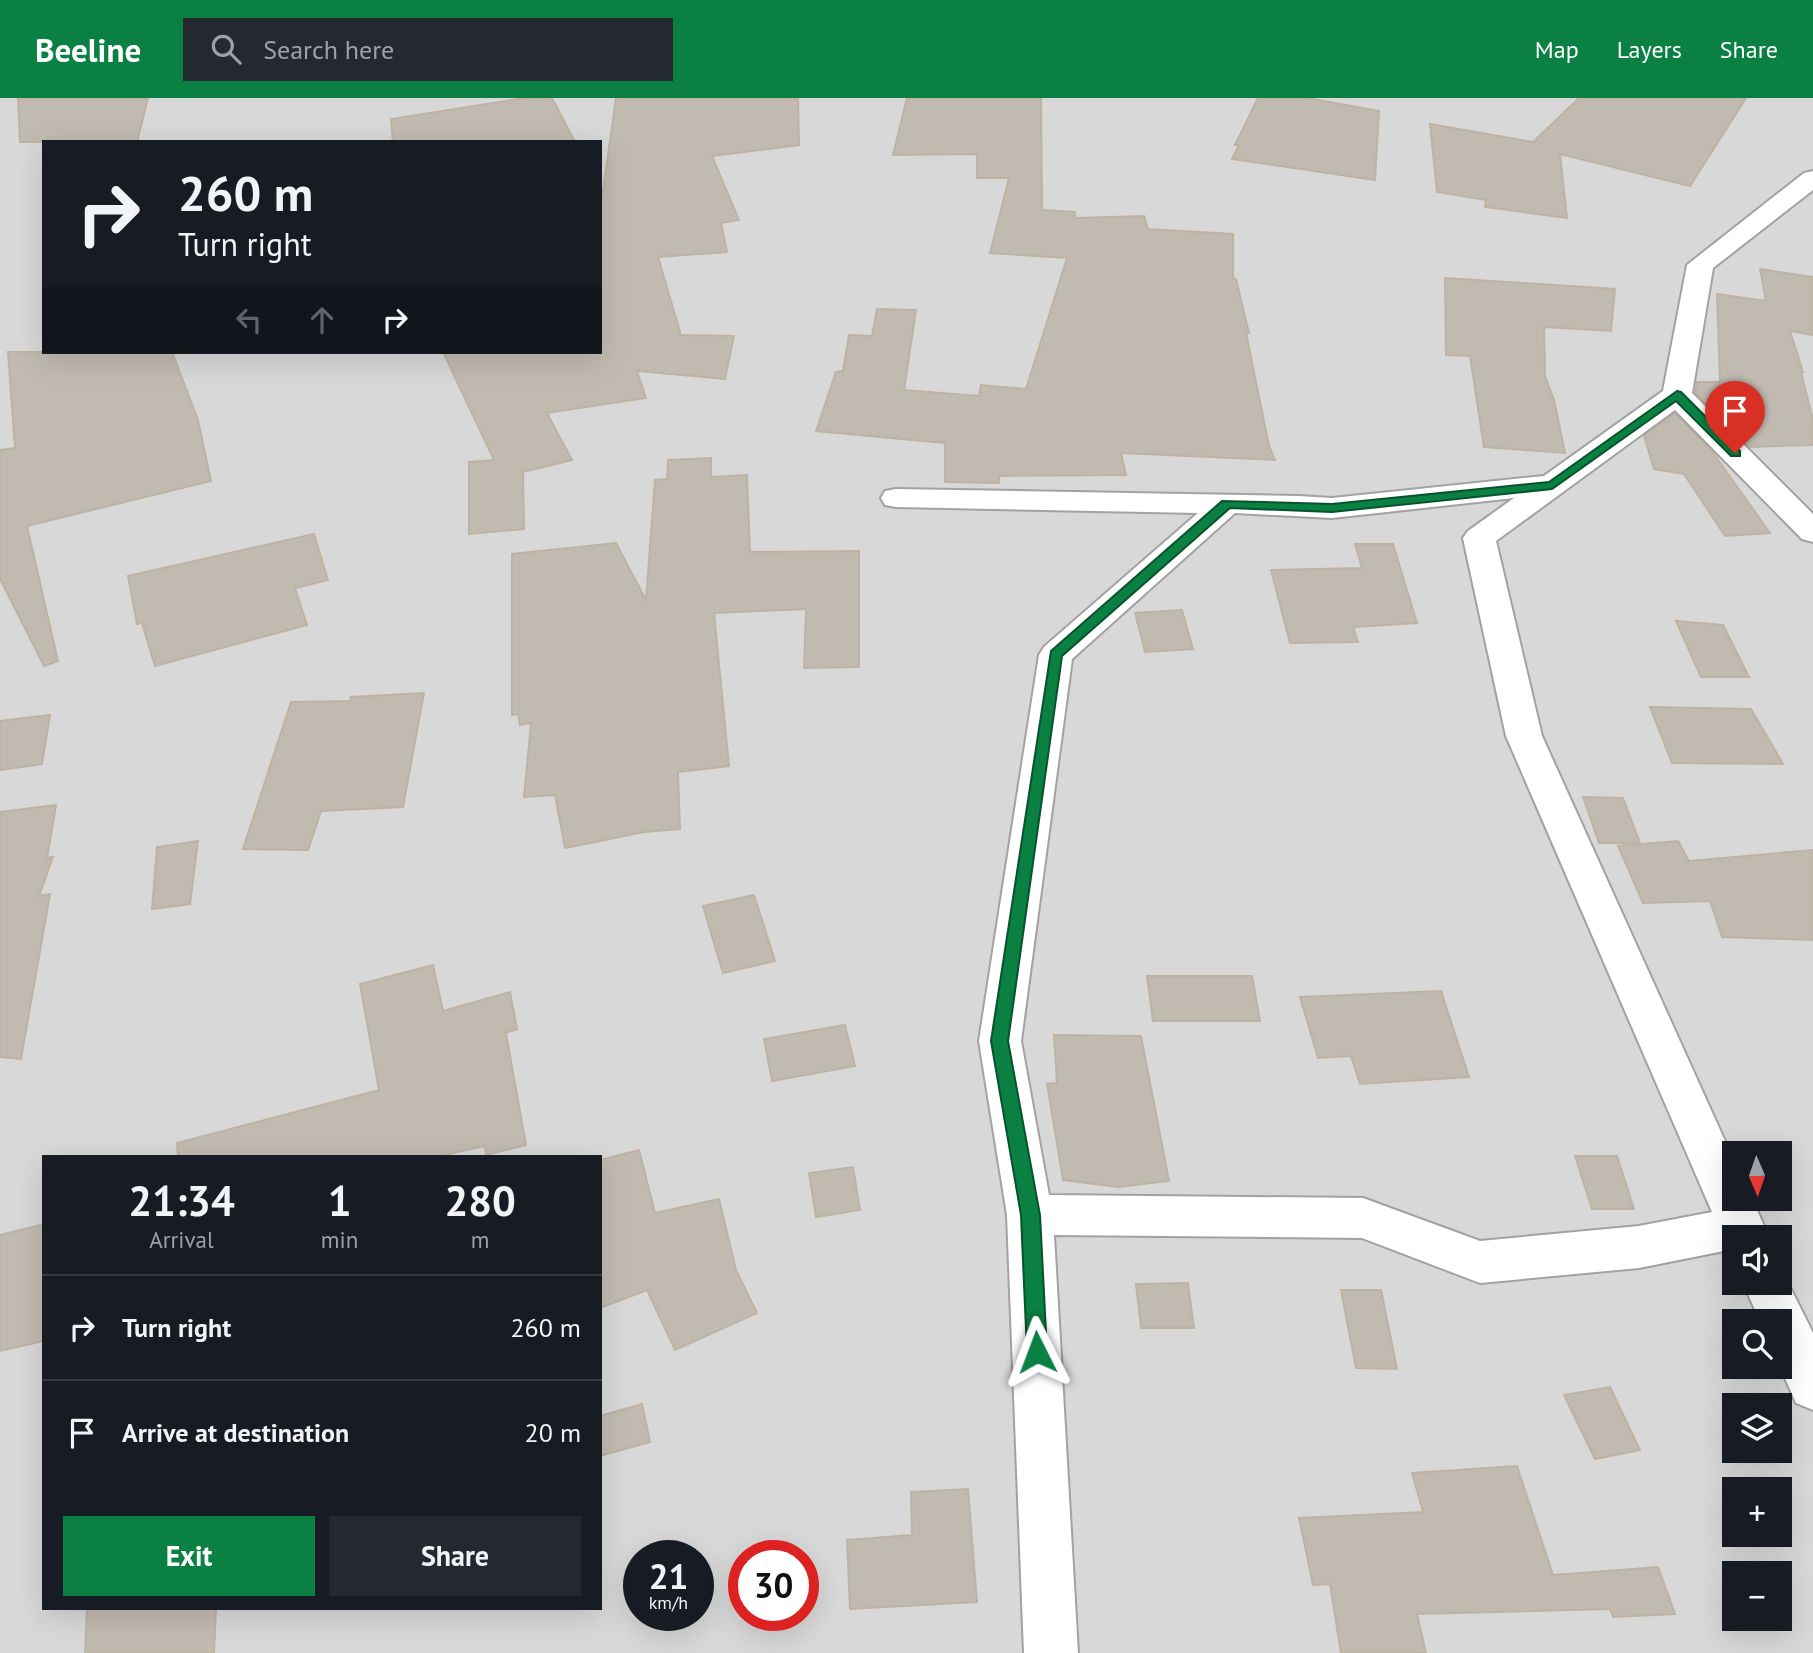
<!DOCTYPE html>
<html lang="en">
<head>
<meta charset="utf-8">
<style>
	:root { --surface:#171b24; --page:#242831; --text:#f1f3f6; --muted:#9ea1a6; --line:#363941; --accent:#0b8043 }
	body { margin:0; font-family:"PT Sans",sans-serif; background:var(--page); color:var(--text); height:100vh; display:flex; flex-direction:column; font-size:26px; white-space:nowrap }
	* { box-sizing:border-box; margin:0 }
	p { font-size:23px; color:var(--muted) }
	.icon { flex:none; width:38px; height:38px; fill:none; stroke:currentColor; stroke-width:2; stroke-linecap:round; stroke-linejoin:round }
	.map { position:relative; flex:1; overflow:hidden }
	.panel { position:absolute; left:42px; top:1057px; width:560px; height:455px; display:flex; flex-direction:column; background:var(--surface); border-radius:0px; box-shadow:0 7px 28px #0002 }
	.panel>* { flex:none }
	.guide { position:absolute; left:42px; top:42px; width:560px; height:214px; border-radius:0px; box-shadow:0 7px 28px #0002; background:#171b24; color:var(--text); overflow:hidden }
	.needle { width:46px; rotate:178deg }
	.controls { position:absolute; left:1722px; top:1043px; display:grid; gap:14px }
	.controls a { display:grid; place-items:center; width:70px; height:70px; border-radius:0px; background:var(--surface); box-shadow:0 7px 28px #0002; font-size:35px }
	.speed { position:absolute; left:623px; top:1442px; display:flex; gap:14px; font-size:35px; font-weight:700; text-align:center }
	.speed>* { display:grid; place-content:center; width:91px; height:91px; border-radius:50%; background:var(--surface); box-shadow:0 7px 28px #0002; line-height:1 }
	.speed small { font-size:18px; font-weight:400 }
	.speed .limit { border:10px solid #d22; background:#fff; color:#111 }
	.pin { position:absolute; display:grid; place-items:center; width:60px; height:60px; color:#fff; margin:-72px -30px; border-radius:50% 50% 50% 0; rotate:-45deg; box-shadow:0 0 7px #0007 }
	.pin .icon { rotate:45deg }
	.me { position:absolute; width:77px; margin:-38px; rotate:357deg; stroke-linejoin:round; filter:drop-shadow(0 0 5px #0008) }
	.turn { display:flex; align-items:center; gap:24px; height:147px; padding:0 21px; font-size:32px }
	.turn .icon { width:91px; height:91px; stroke-width:2.5 }
	.turn b { display:block; font-size:49px; line-height:60px }
	.lanes { display:flex; align-items:center; height:66px; padding:0 21px; background:#0003; justify-content:center; gap:35px; direction:ltr }
	.lanes .off { opacity:.35 }
	.eta { display:flex; justify-content:space-evenly; align-items:center; height:119px; text-align:center }
	.eta b { font-size:42px; font-weight:700; line-height:49px }
	.primary-button { display:flex; gap:14px; margin-top:auto; padding:14px 21px }
	.primary-button a { flex:1; height:80px; border-radius:0px; background:var(--accent); color:#fff; font-size:28px; font-weight:700; line-height:80px; text-align:center }
	.primary-button a+a { background:var(--page); color:var(--text) }
	ul { padding:0; list-style:none }
	li { display:flex; align-items:center; gap:21px; height:105px; padding:0 21px; border-top:2px solid var(--line) }
	li div { flex:1 }
	li b { display:block; font-size:26px }
	li em { font-style:normal }
	header { display:flex; align-items:center; gap:42px; box-sizing:border-box; height:98px; padding:0 35px; background:var(--accent); color:#fff }
	header strong { font-size:33px }
	nav { display:flex; gap:38px; margin-inline-start:auto; font-size:24px }
	.search { width:490px; height:63px; background:var(--page); display:flex; align-items:center; gap:18px; box-sizing:border-box; padding:0 24px; border-radius:0px; color:var(--muted); font-size:26px }
	.map>svg:first-child { display:block }
	.residential { fill:#d9d8d8; fill-rule:evenodd }
	.building { fill:#c1bab0; stroke:#beb3a3; stroke-width:2 }
	.lines { fill:none; stroke-linecap:round; stroke-linejoin:round }
	.minor-casing { stroke:#a2a2a2; stroke-width:4 }
	.minor { fill:#fff; fill-rule:evenodd }
	.route { fill:#0b8043; stroke:#07532c; stroke-width:2 }
</style>
</head>
<body>
<header>
<strong>Beeline</strong>
<div class="search"><svg class="icon" aria-label="search" viewBox="0 0 24 24"><circle cx="10" cy="10" r="6"/><path d="M15 15l6 6"/></svg>Search here</div>
<nav><a>Map</a><a>Layers</a><a>Share</a></nav>
</header>
<div class="map">
<svg width="1813" height="1555" viewBox="0 0 1813 1555">
	<rect width="100%" height="100%" fill="#edeae1"/>
	<!-- residential -->
	<path class="residential" d="M0,0h1813v1555h-1813zM44,44h556v210h-556zM1734,1055h46v46h-46zM44,1059h556v451h-556zM1734,1139h46v46h-46zM1734,1223h46v46h-46zM1734,1307h46v46h-46zM1734,1391h46v46h-46zM639,1458h59v59h-59zM744,1458h59v59h-59zM1734,1475h46v46h-46z"/>
	<!-- building -->
	<path class="building" d="M18,0h130l-11,44h-117z
		M524,0h28l23,44h-182l-2,-23z
		M616,0h182l1,47 -87,11 27,64 -18,3 6,29 -69,5 23,78 53,1 -9,43 -88,-8 9,27 -99,15 25,47 -49,12 1,57 -55,5v-72l25,-2 -51,-108h157v-140z
		M907,0h134l1,112 33,2v6l69,-2 4,13 85,5v45h3l13,54h-3l23,113 6,14 -154,-7 5,22 -127,1v7l-54,-1v-39l-129,-12 20,-59 7,-1 6,-36 23,1 5,-27 39,1 -12,80 75,6 2,-11 45,4 41,-131 -77,-5 19,-75h-32v-24l-84,1z
		M1258,0h50l71,13 -4,69 -143,-21 7,-14h-4z
		M1579,0h167l-56,88 -130,-32 7,64 -82,-11 1,-7 -49,-8 -7,-68 103,18z
		M1760,171l53,8v58l-23,-4 13,41h-2l12,48v25l-63,2 -55,-55 2,-10h23l-3,-88 49,7z
		M1445,180l170,11 -4,42 -67,-4 1,49 9,24 11,53 -81,-6 -14,-91 -24,-1z
		M8,254h164l26,68 13,61 -184,45 31,135 -14,5 -44,-87v-129l15,-2z
		M1675,315l38,40 57,80 -45,3 -41,-62 -30,-5 -10,-33z
		M711,360v19l36,-2 3,77 109,-1v116l-55,1 2,-59 -92,4 15,153 -51,6 2,57 -36,3 -79,16 -10,-53 -31,2 7,-74 -11,2 -2,-11 -6,1v-161l104,-11 30,57 9,-120 12,-1 1,-19z
		M314,436l14,46 -33,8 12,37 -152,41 -13,-43 -5,1 -9,-48z
		M1355,446h38l24,79 -64,4 5,15 -68,1 -19,-73 91,-2z
		M1182,512l11,39 -48,3 -10,-39z
		M1676,523l47,4 26,52h-48z
		M424,595l-21,114 -82,4 -13,39 -65,-1 48,-147 59,-1 1,-4z
		M1650,609l101,2 32,55 -111,-1z
		M50,617l-8,49 -42,6v-49z
		M1583,699l40,1 17,45h-41z
		M56,707l-9,53 6,-1 -14,39 11,-2 -29,165 -21,-2v-245z
		M198,743l-8,63 -38,5 5,-62z
		M1678,743l11,20 124,-11v90l-91,-3 -12,-36 -67,2 -25,-57z
		M754,797l21,66 -52,12 -20,-67z
		M433,867l10,46 67,-19 7,37 -11,4 20,112 -40,10 -1,-9 -50,11h-257l-1,-14 202,-53 -19,-106z
		M1147,878h105l8,45h-107z
		M1441,893l28,86 -109,7 -9,-28 -33,2 -18,-61z
		M845,927l10,41 -83,15 -8,-42z
		M1054,937l87,1 28,145 -51,6 -55,-7 -16,-96 10,-1z
		M639,1052l16,63 64,-14 17,71 21,43 -82,37 -28,-60 -47,18v-148z
		M1575,1058h42l17,53h-42z
		M853,1069l7,43 -44,7 -7,-44z
		M44,1126v117l-44,10v-116z
		M1188,1185l6,45h-53l-5,-44z
		M1341,1192h40l16,79 -41,-1z
		M1610,1289l30,63 -45,9 -31,-64z
		M642,1306l8,38 -50,14v-40z
		M1517,1368l36,109 105,-8 17,47 -62,3 -3,-8 -193,5 9,39h-85l-11,-69 -17,1 -14,-67 124,-6 -11,-39z
		M968,1391l9,113 -127,7 -3,-69 65,-5 -1,-43z
		M87,1510h129l-2,45h-129z"/>
	<g class="lines">
		<defs>
			<path id="minor" d="M1813,73v19l-100,78 -21,125 121,121v28l-11,-3 -127,-129 -179,131 46,195 192,425v38h18l17,38h-35v16l-5,-3 -90,18 -159,15 -118,-45 -308,-3 24,418h-54l-17,-438 -28,-174 60,-386 5,-8 154,-134 -302,-6 -11,-2 -4,-7 4,-7 11,-2 402,7 34,2 212,-22 119,-85 24,-126 117,-92zM1514,400l-46,33 -5,7 43,198 206,476 -73,14 -159,15 -117,-43 -314,-3 -28,-154 51,-382 163,-146 97,5z
				M1780,1169l33,66v77l-17,-7 -16,-36v-46h-20l-17,-38h37z"/>
		</defs>
		<!-- minor casing -->
		<use href="#minor" class="minor-casing"/>
		<!-- minor -->
		<use href="#minor" class="minor"/>
	</g>
	<!-- route -->
	<path class="route" d="M1677,293l4,1 59,59v5h-9l-55,-55 -124,88 -220,23 -102,-4 -168,148 -54,385 32,174 7,137 -3,6 -7,3 -7,-3 -3,-6 -6,-137 -30,-174 60,-390 171,-150 110,3 217,-22z"/>
</svg>
<div class="controls">
<a><svg class="needle" viewBox="-14 -14 28 28"><path d="M0-13l5 13h-10z" fill="#e53935"/><path d="M0 13l5-13h-10z" fill="#9ea1a6"/></svg></a>
<a><svg class="icon" aria-label="sound" viewBox="0 0 24 24"><path d="M4 9h4l5-4v14l-5-4H4zM17 9q2 3 0 6"/></svg></a>
<a><svg class="icon" aria-label="search" viewBox="0 0 24 24"><circle cx="10" cy="10" r="6"/><path d="M15 15l6 6"/></svg></a>
<a><svg class="icon" aria-label="layers" viewBox="0 0 24 24"><path d="M12 4l9 5-9 5-9-5zM3 14l9 5 9-5"/></svg></a>
<a>+</a>
<a>−</a>
</div>
<div class="speed"><div>21<small>km/h</small></div><div class="limit">30</div></div>
<div class="pin" style="left:1735px;top:355px;background:#d93025"><svg class="icon" aria-label="arrive" viewBox="0 0 24 24"><path d="M6 21V4h12l-3 4 3 4H6"/></svg></div>
<svg class="me" style="left:1037px;top:1254px" viewBox="-20 -20 40 40"><path d="M0-17L14 15 0 8-14 15z" fill="#0b8043" stroke="#fff" stroke-width="4"/></svg>
<div class="guide">
<div class="turn"><svg class="icon" aria-label="right" viewBox="0 0 24 24"><path d="M7 20v-9h11M14 6l5 5-5 5"/></svg><div><b>260 m</b>Turn right</div></div>
<div class="lanes"><svg class="icon off" aria-label="left" viewBox="0 0 24 24"><path d="M17 20v-9H6M10 6l-5 5 5 5"/></svg><svg class="icon off" aria-label="ahead" viewBox="0 0 24 24"><path d="M12 20V5M6 11l6-6 6 6"/></svg><svg class="icon" aria-label="right" viewBox="0 0 24 24"><path d="M7 20v-9h11M14 6l5 5-5 5"/></svg></div>
</div>
<section class="panel">
<div class="eta">
<div><b>21:34</b><p>Arrival</p></div>
<div><b>1</b><p>min</p></div>
<div><b>280</b><p>m</p></div>
</div>
<ul>
<li><svg class="icon" aria-label="right" viewBox="0 0 24 24"><path d="M7 20v-9h11M14 6l5 5-5 5"/></svg><div><b>Turn right</b></div><em>260 m</em></li>
<li><svg class="icon" aria-label="arrive" viewBox="0 0 24 24"><path d="M6 21V4h12l-3 4 3 4H6"/></svg><div><b>Arrive at destination</b></div><em>20 m</em></li>
</ul>
<div class="primary-button"><a>Exit</a><a>Share</a></div>
</section>
</div>
</body>
</html>
